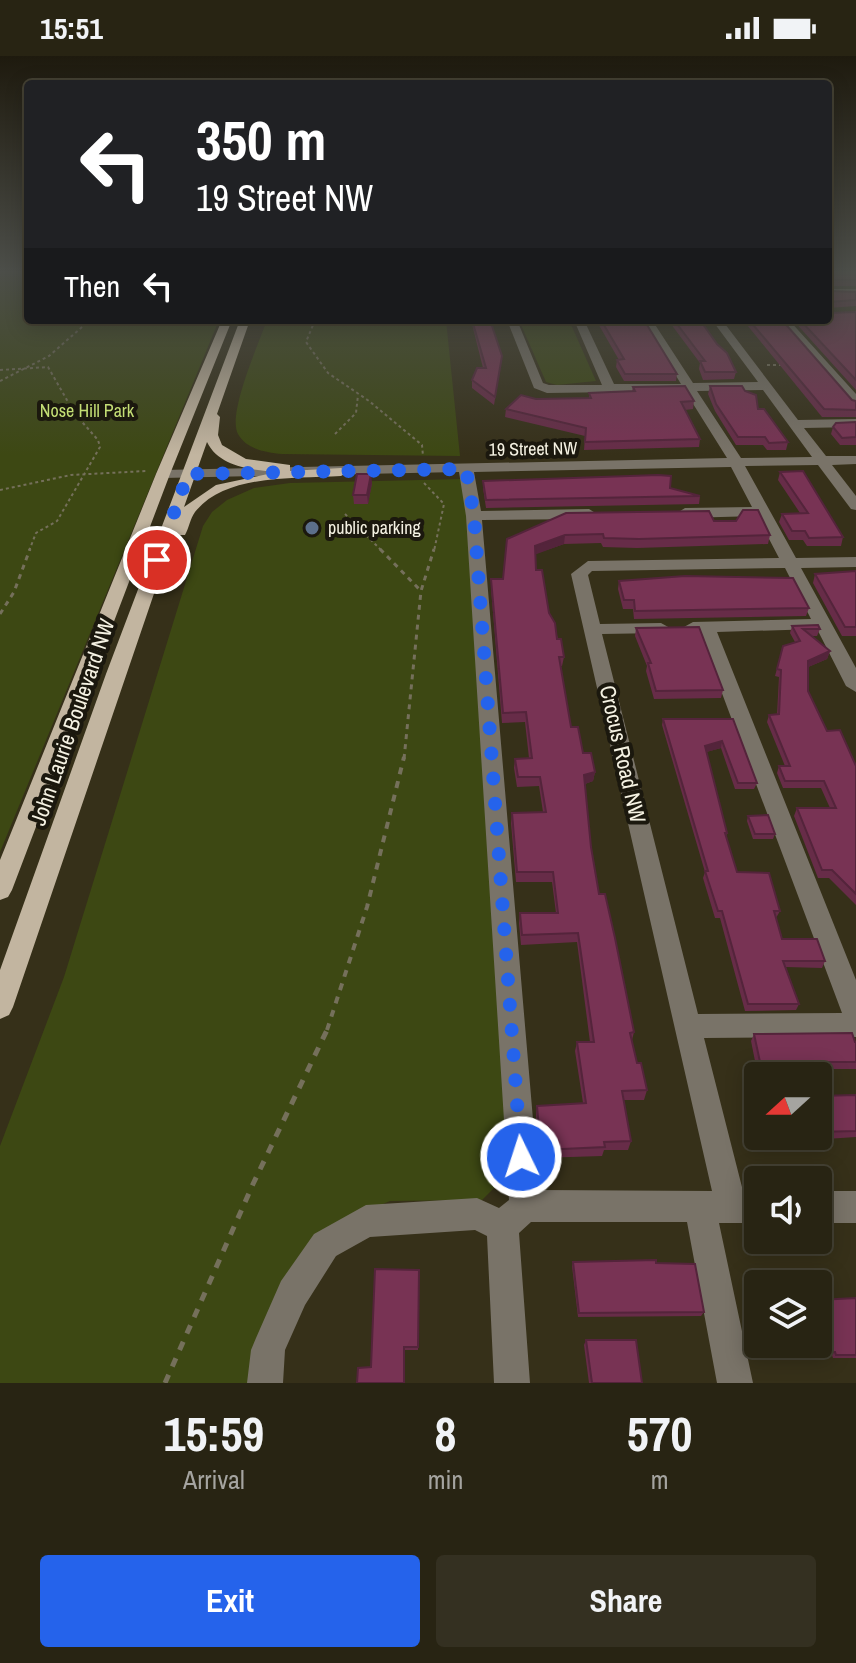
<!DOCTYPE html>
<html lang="en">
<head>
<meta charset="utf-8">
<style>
	:root { --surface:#282413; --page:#343021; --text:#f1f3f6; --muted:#a5a4a0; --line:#444133; --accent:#2563eb }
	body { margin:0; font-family:"Archivo Narrow",sans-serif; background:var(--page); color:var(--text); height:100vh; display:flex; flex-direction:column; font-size:30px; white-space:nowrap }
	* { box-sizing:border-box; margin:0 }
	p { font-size:26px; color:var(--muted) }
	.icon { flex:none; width:44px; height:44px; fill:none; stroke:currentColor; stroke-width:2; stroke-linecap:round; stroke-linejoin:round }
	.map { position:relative; height:1327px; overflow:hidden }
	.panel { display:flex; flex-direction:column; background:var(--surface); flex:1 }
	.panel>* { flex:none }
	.top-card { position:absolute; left:24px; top:24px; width:808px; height:244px; border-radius:8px; box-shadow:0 4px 20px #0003,0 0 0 2px var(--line); background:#202124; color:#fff; overflow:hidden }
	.needle { width:52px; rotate:249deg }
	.buttons { position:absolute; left:744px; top:1006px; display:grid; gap:16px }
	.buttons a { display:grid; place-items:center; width:88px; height:88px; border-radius:8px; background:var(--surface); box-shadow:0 4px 20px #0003,0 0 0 2px var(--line); font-size:40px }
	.pin { position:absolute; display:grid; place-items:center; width:68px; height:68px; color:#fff; margin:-34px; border:4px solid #fff; border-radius:50%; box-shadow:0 2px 8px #0007 }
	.me { position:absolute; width:88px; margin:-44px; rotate:356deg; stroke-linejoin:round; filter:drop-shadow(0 0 6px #0008) }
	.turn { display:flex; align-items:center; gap:28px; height:168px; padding:0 40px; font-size:36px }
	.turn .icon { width:104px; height:104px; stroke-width:2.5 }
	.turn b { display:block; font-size:56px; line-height:68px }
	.then { display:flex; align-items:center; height:76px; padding:0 40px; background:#0003; gap:16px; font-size:30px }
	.eta { display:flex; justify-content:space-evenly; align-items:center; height:136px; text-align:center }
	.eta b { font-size:48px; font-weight:800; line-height:56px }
	.action { display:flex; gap:16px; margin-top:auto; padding:16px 40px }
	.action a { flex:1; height:92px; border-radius:8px; background:var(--accent); color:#fff; font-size:32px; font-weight:800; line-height:92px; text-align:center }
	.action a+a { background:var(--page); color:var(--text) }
	.status { display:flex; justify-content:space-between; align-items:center; height:56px; padding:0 40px; background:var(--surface); direction:ltr }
	.status svg { height:22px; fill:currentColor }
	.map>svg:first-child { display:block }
	.green { fill:#3d4813 }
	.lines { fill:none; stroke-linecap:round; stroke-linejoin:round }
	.path-far3 { stroke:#75705b; stroke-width:2; stroke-dasharray:3 3; stroke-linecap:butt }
	.path-far2 { stroke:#75705b; stroke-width:3; stroke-dasharray:5 5; stroke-linecap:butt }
	.path-far1 { stroke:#75705b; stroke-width:4; stroke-dasharray:7 7; stroke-linecap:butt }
	.path { stroke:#75705b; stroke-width:5; stroke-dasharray:9 9; stroke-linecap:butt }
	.minor { fill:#797368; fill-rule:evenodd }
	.major { fill:#c2b5a0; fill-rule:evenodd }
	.wall { fill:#672c48 }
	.shaded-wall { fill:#54243b }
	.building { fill:#783354; stroke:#54243b; stroke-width:2 }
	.route { stroke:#2563eb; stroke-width:14; stroke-dasharray:0 25.2 }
	.service-dot { fill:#5c6f8a; stroke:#1b180e; stroke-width:3 }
	.labels { text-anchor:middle; stroke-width:8; stroke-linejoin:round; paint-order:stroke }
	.far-park-label { font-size:18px; fill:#c4de75; stroke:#1b180e }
	.far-street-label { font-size:18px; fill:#f5f2e3; stroke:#1b180e }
	.far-poi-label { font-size:18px; fill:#f5f2e3; stroke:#1b180e; text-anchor:start }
	.street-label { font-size:22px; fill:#f5f2e3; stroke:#1b180e }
</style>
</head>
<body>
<div class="status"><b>15:51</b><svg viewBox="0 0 49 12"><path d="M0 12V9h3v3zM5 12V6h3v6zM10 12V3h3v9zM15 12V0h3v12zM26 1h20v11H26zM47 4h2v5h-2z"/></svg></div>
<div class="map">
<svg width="856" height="1327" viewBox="0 0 856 1327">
	<rect width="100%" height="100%" fill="#363019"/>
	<!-- green -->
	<path class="green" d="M0,214h28v50h191l-219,532z
		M267,264h179l14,136 -178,-2c-16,-2 -35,-4 -44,-20 -11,-20 21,-91 29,-114z
		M519,264h50l27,61 -39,4 -11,-3z
		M465,423l56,694 -22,10 -17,17 -92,1 -60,25 -66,157h-264v-237l64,-169 139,-451 9,-14 15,-12 27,-12 36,-5z"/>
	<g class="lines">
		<!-- path-far3 -->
		<path class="path-far3" d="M315,264l-9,22 22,31 41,28 53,44 1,11
			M767,309h16
			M0,314l48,-3 27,47 23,26 2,7 -43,74 -21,12 -7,18
			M0,325l49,-25 41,-36
			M335,378l21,-21 2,-18
			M424,427l20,21 -10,47
			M0,434l71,-15 75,-4
			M345,458l37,37"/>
		<!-- path-far2 -->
		<path class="path-far2" d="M380,493l41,42
			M0,558l14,-22 16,-43
			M404,703l17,-168 13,-42"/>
		<!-- path-far1 -->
		<path class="path-far1" d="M327,974l40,-123 37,-150"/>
		<!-- path -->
		<path class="path" d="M165,1327l88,-199 75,-156"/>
		<!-- minor -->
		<path class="minor" d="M828,233h28v6h-28z
			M507,264h10l26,63 6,2h53l-28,-65h10l30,64h67l-39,-64h10l41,63 65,-1 -46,-62h10l76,100 58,-1v8l-52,1 22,28h30v8l-24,1 24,31v14l-5,-1 -33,-44 -73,1 51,92 60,-1v10l-55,1 55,100v24l-10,-6 -29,-57 -100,3 139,348v57l-152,1 39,153h15v32h-39l34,160h-36l-30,-161h-156l-12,11 11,150h-36l-7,-147 -12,-6 -105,7 -34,19 -31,49 -20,45 -2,33h-36l4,-33 5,-12 25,-57 33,-47 52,-29 111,-7 22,10 10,-8 -43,-684 -7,-44 -296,6 -7,-4 7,-4 564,-12 -42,-67 -138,2 -13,-5zM763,334l49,67 -71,1 -44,-67zM731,411l21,40 -67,1 -8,5 8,5 72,-2 22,42 -191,3 -17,13 141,617 -173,-1 -57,-670 107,-1 8,-5 -8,-5 -108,2 -7,-39zM785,512l26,51 -118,3 -9,5 3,4 12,1 143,381 -144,1 -96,-380 59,-1 9,-5 -9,-5 -61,1 -12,-49 4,-4z
			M778,264h11l67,74v12l-4,-1z
			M818,1135h38v32h-38z"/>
		<!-- major -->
		<path class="major" d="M222,264h10l-62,154 -158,416 -4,7 -8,3v-40l156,-386z
			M240,264h10l-33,94 3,3 -2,18 4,10 24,14 44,6v6l51,-3 7,4 -7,4c-44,3 -115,-3 -146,36 -5,7 -6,16 -10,23h-11l-161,472 -4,8 -9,4v-49l106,-296zM207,386c12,25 45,28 70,30l-61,13 -32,22z"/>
	</g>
	<!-- wall -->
	<path class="wall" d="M828,214l28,1v15h-28z
		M828,235l28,1v14l-28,2z
		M856,256v78l-63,-70h35l2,-7z
		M471,264h19l11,44 -7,41 -22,-17v-8l11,-12z
		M596,264h48l33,54 -1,7h-52l-8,-14 1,-7h2z
		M668,264h32l36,52 -2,7 -31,1 -4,-11 1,-6z
		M743,264h39l70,80 4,1v16h-34z
		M710,330l35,5 13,18 30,33 -2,8h-19l-4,-5h-27l-21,-34 -7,-17z
		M633,331l61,14 -1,8 -8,1 15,29 -1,8 -115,3 1,-14 -80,-19 1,-8 30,-10 53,-1v-5l43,-2z
		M856,366v23h-16l-9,-11 2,-7z
		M780,416l63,65 -2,9h-34l-4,-6h-14l-10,-18 3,-8 18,-1 -22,-33z
		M483,425l187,7 30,8 -1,8 -213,4 -3,-20z
		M372,427l-4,21h-14l-1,-9z
		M714,465l56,14 -2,9 -131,4 -34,-1 -2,-4 -37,1 -29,10 1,16 28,87 -2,9h-1l10,61 12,26 12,19 -2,9 -8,3 6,63 8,47 35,138 -2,8 5,23 10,27 -3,10h-21l8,41 -3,9h-24l-2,6 -63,2 -3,-43 1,-9 46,-3 -8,-52 2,-9h13l-13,-100 -56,3 -2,-22 1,-10h36l-4,-31h-36l-5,-59 1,-10 31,-1 -4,-26 -22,1 -3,-19 1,-9 14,-1 -4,-36 -23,1 -11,-135v-9h12l4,-40z
		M856,515v65h-14l-29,-53 2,-9z
		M619,525l190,27 -3,8 -172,3 -1,-10h-10l-5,-20z
		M792,570l28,3 -3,7h-5l18,15 -3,8 -19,8v24l19,40 29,35v139l-27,-27h-11l-24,-62 3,-8h33l-9,-20h-38l-6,-15 2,-7h6l-18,-44 2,-7h8l2,-38 -4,-1 8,-30 12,-4 -5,-9z
		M636,572l87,62 -2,8 -67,1 -8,-28 1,-5 -12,-30z
		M663,663h70l24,64 -3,6h-19l-14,-41 -15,4 21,81 -1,4 11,35 43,39 -4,7 6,21 43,22 -3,7 -36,-1 13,37 -3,6 -51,1 -25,-93h-5l-12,-40 2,-6 -43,-147z
		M748,760l27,18 -2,5h-20l-6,-18z
		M754,978l102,8v27h-57l2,7h-43l-7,-35z
		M856,1039v42l-30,2 -51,-2 43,-1v-40z
		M573,1206l131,50 -3,4 -123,1 -6,-51z
		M419,1214l-1,80h-14l-33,17z
		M856,1242v60h-23l-1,-3 -74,3 -16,-55 3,-4 13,45z
		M586,1284l56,43h-53l-5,-38z"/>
	<!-- shaded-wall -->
	<path class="shaded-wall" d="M371,418l1,9 -4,21 -1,-9z
		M565,479l-1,9 -30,11 1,-9z
		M830,595l-3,8 -21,9 2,-7z
		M722,685l-1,7 -18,5 2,-7z
		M595,716l-2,9 -11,4 2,-10z"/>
	<!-- building -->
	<path class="building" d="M828,214l28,1v9h-26l-2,9z
		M828,235l28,1v8l-28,2z
		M828,255l2,2 26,-1v68l-56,-60h28z
		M472,264h18l12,36 -7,41 -23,-17 5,-12h9z
		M601,264h43l33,54h-52l-8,-14 7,-1z
		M674,264h26l17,24 10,9 9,19h-31l-5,-11h5z
		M749,264h33l70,80 4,1v9l-32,-1z
		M685,330l9,15 -13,1 19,37 -115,3 1,-14 -80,-19 15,-14 15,4 55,-1 -2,-5 46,-2 -2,-4z
		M710,330h32l3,5 11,4 2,14h6l24,33 -19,1 -4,-6h-27l-22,-33z
		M856,366v15l-14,1 -9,-11 3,-4z
		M803,415l40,66 -34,1 -4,-7h-13l-10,-17 26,-1 -28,-41z
		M357,418h14l-4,21h-14z
		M658,419l13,1 -1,12 30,8 -214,4 -3,-19z
		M743,454h15l12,25 -131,4 -35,-1 -1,-4 -38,1 -30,11 1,24h6l7,43 6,10 2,16h4l3,18h-5l12,70h7l5,26h8l4,19 -11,3 7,72 8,47h6l10,44 19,94 -4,1 7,30h4l6,27 -25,1 9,50 -27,1 1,5 -64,3 -4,-44 49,-3 -9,-61h17l-16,-109 -56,2 -2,-22h38l-5,-41h-36l-5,-59 34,-1 -6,-35h-22l-3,-18 17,-1 -6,-46 -23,1 -12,-134h12l4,-40 59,-26 143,-2 5,10h22z
		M856,515v56h-11l-30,-53z
		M685,520l108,2 16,30 -174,3 -1,-11h-10l-5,-19z
		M818,569l2,4h-17l27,22 -22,10v30l19,40 13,-1 16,36v128l-24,-24h-10l-25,-62h39l-12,-27h-39l-6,-15h11l-21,-51 10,-1 2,-44 -4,-1 6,-23 17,-5 -8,-15z
		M699,571l24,63 -67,1 -8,-28h3l-15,-35z
		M663,663h70l24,64h-19l-16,-42 -17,5 22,87h-2l12,39 32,1 11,38h-6l8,28h35l8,22h-42l16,43h-51l-26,-93h-4l-13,-40h3z
		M768,759l7,19h-20l-7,-18z
		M852,977l3,9h1v20h-59l4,14h-38l-9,-42z
		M856,1039v36l-38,1v-36z
		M656,1204v3l39,1 9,48 -125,1 -6,-51z
		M375,1213l44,1 -1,77h-14v36h-47l1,-15 13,-1z
		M758,1242v46l-13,-45z
		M856,1242v57h-20l-1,-3 -74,3 -3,-11h60v-44z
		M586,1284h50l6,43h-50z"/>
	<!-- sky -->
	<linearGradient id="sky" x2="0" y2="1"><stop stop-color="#1e1a0e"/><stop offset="0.54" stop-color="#4c4e49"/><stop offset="1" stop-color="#4c4e49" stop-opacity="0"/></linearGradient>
	<rect width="856" height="399" fill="url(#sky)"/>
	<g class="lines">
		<!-- route -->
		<path class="route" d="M157,504l31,-86 278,-5 8,47 47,641"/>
	</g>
	<!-- markers -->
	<circle class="service-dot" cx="312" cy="472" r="8"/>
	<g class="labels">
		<!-- far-park labels -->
		<g class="far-park-label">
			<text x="87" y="361">Nose Hill Park</text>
		</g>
		<!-- far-street labels -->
		<g class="far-street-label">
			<text transform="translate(533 393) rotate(-1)" y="6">19 Street NW</text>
		</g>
		<!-- far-poi labels -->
		<g class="far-poi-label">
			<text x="328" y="478">public parking</text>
		</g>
		<!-- street labels -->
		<g class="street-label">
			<text transform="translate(72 666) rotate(-71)" y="8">John Laurie Boulevard NW</text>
			<text transform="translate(623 698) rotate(77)" y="8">Crocus Road NW</text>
		</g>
	</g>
</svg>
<div class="buttons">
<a><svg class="needle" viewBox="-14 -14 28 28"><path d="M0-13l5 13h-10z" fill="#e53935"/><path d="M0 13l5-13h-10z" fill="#a5a4a0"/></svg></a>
<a><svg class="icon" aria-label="sound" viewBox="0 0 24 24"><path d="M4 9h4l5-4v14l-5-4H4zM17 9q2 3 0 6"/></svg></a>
<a><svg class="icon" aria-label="layers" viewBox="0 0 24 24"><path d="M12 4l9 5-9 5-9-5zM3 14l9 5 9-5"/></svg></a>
</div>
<div class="pin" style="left:157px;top:504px;background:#d93025"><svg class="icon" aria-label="arrive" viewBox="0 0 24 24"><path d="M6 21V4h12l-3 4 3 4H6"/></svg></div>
<svg class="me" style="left:521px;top:1101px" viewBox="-20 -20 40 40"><circle r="17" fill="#2563eb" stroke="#fff" stroke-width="3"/><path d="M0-11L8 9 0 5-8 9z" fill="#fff"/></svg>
<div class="top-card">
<div class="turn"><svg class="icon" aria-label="left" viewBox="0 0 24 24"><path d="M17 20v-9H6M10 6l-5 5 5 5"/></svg><div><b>350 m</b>19 Street NW</div></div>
<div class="then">Then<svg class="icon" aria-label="left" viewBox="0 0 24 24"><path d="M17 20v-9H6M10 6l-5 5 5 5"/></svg></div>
</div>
</div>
<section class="panel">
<div class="eta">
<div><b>15:59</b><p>Arrival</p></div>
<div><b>8</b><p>min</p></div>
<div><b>570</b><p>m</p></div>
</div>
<div class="action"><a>Exit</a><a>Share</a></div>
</section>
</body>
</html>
